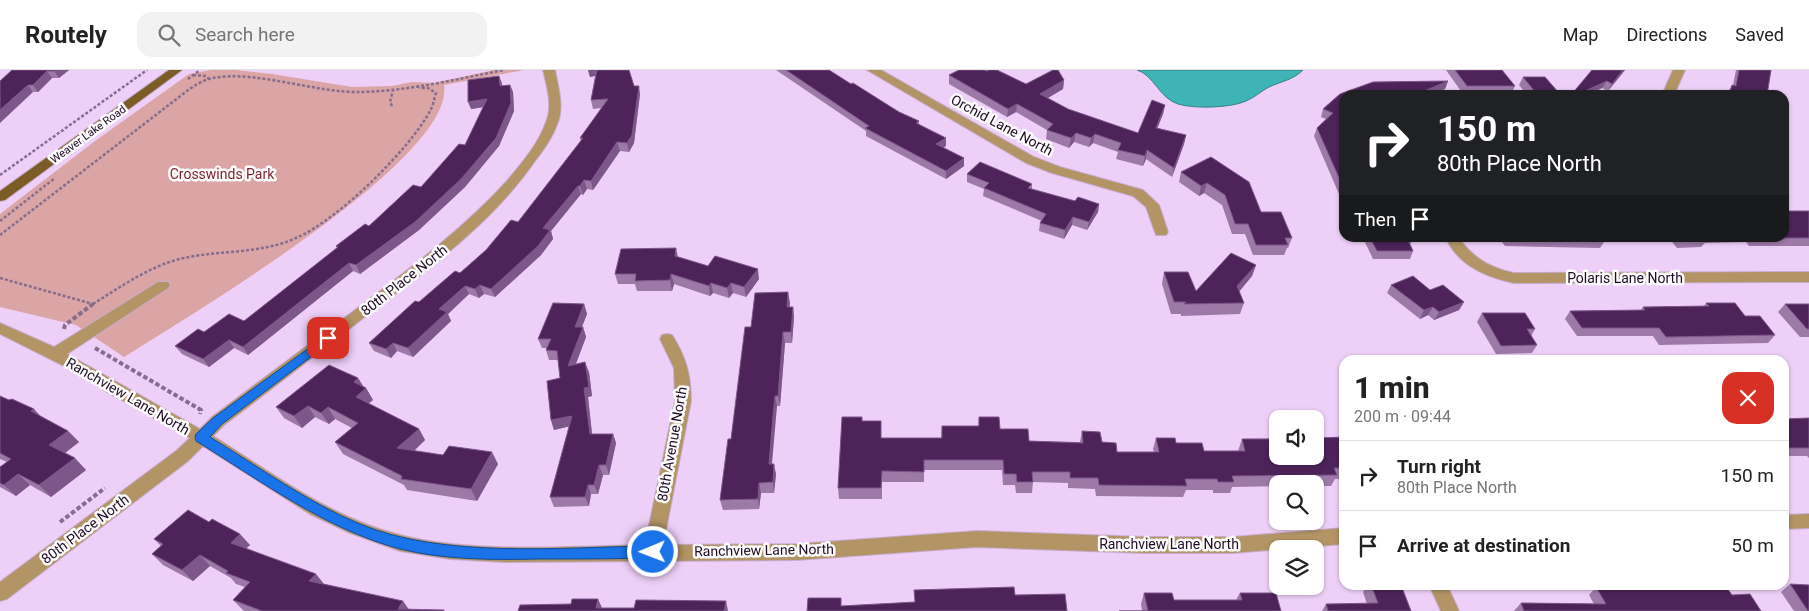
<!DOCTYPE html>
<html lang="en">
<head>
<meta charset="utf-8">
<style>
	:root { --surface:#fff; --page:#f2f2f2; --text:#222; --muted:#767676; --line:#e0e0e0 }
	body { margin:0; font-family:Roboto,sans-serif; background:var(--page); color:var(--text); height:100vh; display:flex; flex-direction:column; font-size:19px; white-space:nowrap }
	* { box-sizing:border-box; margin:0 }
	p { font-size:16px; color:var(--muted) }
	.icon { flex:none; width:28px; height:28px; fill:none; stroke:currentColor; stroke-width:2; stroke-linecap:round; stroke-linejoin:round }
	.map { position:relative; flex:1; overflow:hidden }
	.sheet { position:absolute; left:1339px; top:285px; width:450px; height:235px; display:flex; flex-direction:column; background:var(--surface); border-radius:15px; box-shadow:0 1px 4px #0004 }
	.sheet>* { flex:none }
	.guide { position:absolute; left:1339px; top:20px; width:450px; height:152px; border-radius:15px; box-shadow:0 1px 4px #0004; background:#202124; color:#fff; overflow:hidden }
	.fabs { position:absolute; left:1269px; top:340px; display:grid; gap:10px }
	.fabs a { display:grid; place-items:center; width:55px; height:55px; border-radius:10px; background:var(--surface); box-shadow:0 1px 4px #0004; font-size:25px }
	.pin { position:absolute; display:grid; place-items:center; width:42px; height:42px; color:#fff; margin:-21px; border-radius:10px; box-shadow:0 2px 8px #0006 }
	.me { position:absolute; width:55px; margin:-28px; rotate:269deg; stroke-linejoin:round; filter:drop-shadow(0 0 4px #0008) }
	.turn { display:flex; align-items:center; gap:18px; height:105px; padding:0 15px; font-size:22px }
	.turn .icon { width:65px; height:65px; stroke-width:2.5 }
	.turn b { display:block; font-size:35px; line-height:42px }
	.then { display:flex; align-items:center; height:48px; padding:0 15px; background:#0003; gap:10px; font-size:19px }
	.round { display:grid; place-items:center; flex:none; width:52px; height:52px; border-radius:15px; background:var(--page) }
	.overview { display:flex; align-items:center; justify-content:space-between; height:85px; padding:0 15px }
	h1 { font-size:30px; font-weight:800; line-height:38px }
	ul { padding:0; list-style:none }
	li { display:flex; align-items:center; gap:15px; height:70px; padding:0 15px; border-top:1px solid var(--line) }
	li div { flex:1 }
	li b { display:block; font-size:19px }
	li em { font-style:normal }
	header { display:flex; align-items:center; gap:30px; box-sizing:border-box; height:70px; padding:0 25px; background:var(--surface); border-bottom:1px solid var(--line) }
	header strong { font-size:24px }
	nav { display:flex; gap:28px; margin-inline-start:auto; font-size:18px }
	.search { width:350px; height:45px; background:var(--page); display:flex; align-items:center; gap:12px; box-sizing:border-box; padding:0 18px; border-radius:15px; color:var(--muted); font-size:19px }
	.map>svg:first-child { display:block }
	.green { fill:#dba4a5 }
	.water { fill:#3fb4b7; stroke:#35828b }
	.lines { fill:none; stroke-linecap:round; stroke-linejoin:round }
	.minor-casing { stroke:#c8acd1; stroke-width:2 }
	.major-casing { stroke:#c8acd1; stroke-width:2 }
	.path-far1 { stroke:#856d8d; stroke-width:2.5; stroke-dasharray:3 2; stroke-linecap:butt }
	.path { stroke:#856d8d; stroke-width:4; stroke-dasharray:4.5 2.5; stroke-linecap:butt }
	.minor { fill:#b29465; fill-rule:evenodd }
	.major { fill:#7c5c25; fill-rule:evenodd }
	.wall { fill:#9d79a8 }
	.shaded-wall { fill:#7d5789 }
	.building { fill:#4d235a; stroke:#7d5789 }
	.route { fill:#1a73e8; stroke:#114b97 }
	.labels { text-anchor:middle; stroke-width:5; stroke-linejoin:round; paint-order:stroke }
	.far-street-label { font-size:11px; fill:#1e0c24; stroke:#fcfcfc }
	.street-label { font-size:14px; fill:#1e0c24; stroke:#fcfcfc }
	.park-label { font-size:14px; fill:#7f1d2c; stroke:#fcfcfc }
</style>
</head>
<body>
<header>
<strong>Routely</strong>
<div class="search"><svg class="icon" aria-label="search" viewBox="0 0 24 24"><circle cx="10" cy="10" r="6"/><path d="M15 15l6 6"/></svg>Search here</div>
<nav><a>Map</a><a>Directions</a><a>Saved</a></nav>
</header>
<div class="map">
<svg width="1809" height="541" viewBox="0 0 1809 541">
	<rect width="100%" height="100%" fill="#edcff7"/>
	<!-- green -->
	<path class="green" d="M211,0h24l37,4 80,13 40,-1 20,-4 22,1 60,-13h30l-80,15c12,74 -261,234 -320,272l-48,-32 -76,-18v-93l95,-73 94,-67z"/>
	<!-- water -->
	<path class="water" d="M1137,0h166c-10,10 -21,11 -34,17 -8,4 -15,11 -23,14 -15,7 -52,8 -68,3 -19,-6 -24,-29 -41,-34z"/>
	<g class="lines">
		<defs>
			<path id="minor" d="M543,0h12c3,16 9,36 3,52 -5,15 -14,27 -23,39 -45,65 -111,111 -173,158 -46,36 -92,71 -138,106l-11,11c59,37 118,82 187,99 73,19 169,11 245,10l30,-144 -1,-33 -14,-29 2,-4 5,-1 5,1c14,22 19,40 19,66l-28,144 134,-1 180,-13 169,6h87l111,-9v16l-111,9h-87l-169,-6 -180,13 -292,2 -55,-3 -50,-8 -50,-18 -40,-19 -107,-68 -15,15 -181,138 -7,2v-19l176,-131 14,-13 -83,-46 -25,-17 -82,-41v-11l54,24 104,-65h10l2,3 -2,3 -101,66 133,75 12,-12c48,-36 96,-72 143,-107 53,-40 106,-79 151,-128 15,-18 32,-37 40,-60 7,-16 1,-35 -3,-52z
				M867,0h14l153,87 26,10 83,23 16,15 9,27 -2,3h-10l-10,-28 -13,-11 -81,-23 -26,-10z
				M1673,0h12l-11,25h-12z
				M1446,168h13c14,20 31,30 55,35l295,-1v10l-295,1c-29,-6 -56,-18 -68,-45z
				M1809,444v14l-25,1v-14z
				M1429,515h18l12,26h-18z"/>
			<path id="major" d="M169,0h13l-177,130 -5,1v-10z"/>
		</defs>
		<!-- minor casing -->
		<use href="#minor" class="minor-casing"/>
		<!-- major casing -->
		<use href="#major" class="major-casing"/>
		<!-- path-far1 -->
		<path class="path-far1" d="M193,5l13,1 3,3
			M188,9l12,-9
			M392,36l-2,-4 3,-12
			M0,105l147,-105
			M0,151l55,-43
			M0,165l183,-141c9,-7 19,-14 30,-16 44,-8 101,15 148,14 48,-1 96,-13 143,-22
			M0,208l93,26 -1,1
			M93,234c29,-18 58,-39 91,-46 37,-8 77,-4 112,-20 42,-18 113,-88 134,-127 3,-5 4,-12 6,-18l-8,-5h-9"/>
		<!-- path -->
		<path class="path" d="M64,259l1,-4 28,-21
			M95,278l106,62 -1,4
			M60,452l45,-34"/>
		<!-- minor -->
		<use href="#minor" class="minor"/>
		<!-- major -->
		<use href="#major" class="major"/>
	</g>
	<!-- wall -->
	<path class="wall" d="M12,0h57l-10,8h-7l-14,14h-5z
		M588,0h41l5,16 6,8 -6,49 -5,9 -9,-1 -27,39 -6,-1 -4,6 -2,-1 -30,37 2,8 -12,16 -46,42 -11,-3 -5,4 -10,-4 -21,20 3,7 -38,36 -16,-6 -6,7 -17,-7 -5,-8 50,-41 41,-29 58,-51 63,-81 -1,-3 22,-30 -9,1 -2,-9 4,-24 -5,1z
		M776,0h53l22,14 48,28 20,9v3l27,22 -3,1 21,11v8l-18,13 -80,-43v-5z
		M1446,0h50l19,16 -4,8h-48z
		M1592,0h33l-17,21 -6,-3 -14,7h-17z
		M1736,0h35l-4,25h-41l1,-3 6,-7z
		M987,1l39,13 38,-4 -1,9 -15,9 20,11 70,24 27,-28 -2,9 -6,14 29,7 -2,9 -12,33 -26,-18 -3,7 -27,-7 2,-7 -25,-9 -4,4 -15,-5 -5,6 -23,-9 1,-9 -31,-18 -9,5 -58,-33v-9z
		M1523,7l36,16 -1,2h-31l-8,-10z
		M1448,11l-3,8 -15,6h-86v108l-5,-9 -25,-58 3,-8 9,-9 -5,-2 2,-8 17,-15 33,-12z
		M502,13v3l8,-1 3,7 1,19 -15,35 -34,41 -46,43 -59,44 -7,-3 -105,84 -14,-7 -25,19 -27,-13 -7,-8 29,-14 40,-11 93,-73 -1,-2 33,-20 52,-39 44,-42 18,-38 -12,2z
		M1211,87l50,55 31,26 -4,10h-1l-3,7h-31l-8,-21h-13l-10,-29 -18,-12 -5,3 -20,-14 2,-10z
		M967,104l65,10v5l43,12 24,3 -1,8 -11,18 -15,-5 -8,14 -25,-8 1,-8 2,-2 -59,-25 1,-7 -17,-7z
		M1809,141v35h-60l-3,-4 -41,1 -4,4 -24,1 -8,-10h115z
		M1363,168h50l-3,7 3,6 -3,8h-37z
		M1499,168h116l-3,4h-8l-4,6 -95,-2z
		M678,187l30,9 51,13 -13,18 -13,-4 -4,5 -16,-5 -3,3 -36,-12 -2,7h-35l-2,-7h-17l-3,-10z
		M1256,195l-4,11 -13,15 5,12 -4,11 -59,2v-2h-10l-9,-30 2,-12 32,19z
		M1391,215l39,5 34,12 -5,8 -25,10 -6,-5 -8,4 -33,-26z
		M788,222l1,15h4l1,10 -2,26h-7l-5,63h-3l-3,21 -3,37 5,10 -2,19h-13l-2,16 -36,1 -3,-10 31,-173z
		M1706,233l39,13 30,19 -7,8 -109,2 -6,-9h-76l-12,-17 5,-8 71,-1 2,-3 61,-1z
		M584,234l3,10 -5,13h1l3,10 -10,27 13,8 3,24 -4,1 4,37h21l3,9 -7,32h-6l-5,19h-7l-2,12 -35,1 -4,-10 19,-71 -15,4 -3,-10 9,-42 -2,-18h-9l-3,-10v-2h-4l-4,-9z
		M1785,234h24v33h-9l-22,-25z
		M1482,243l53,16 -4,7 6,9 -5,8 -36,1 -19,-32z
		M358,308l5,9 3,1 7,12 -5,3 51,26 6,11 -11,11 84,13 -21,37 -70,-11 -3,-5 -61,-31 -8,-12 17,-14 -17,-9 -6,5 -14,-7 -13,11 -18,-10 -8,-11z
		M0,326l68,35 11,11 -14,11 21,17 -35,27 -21,-12 -14,11 -16,-9v-20l7,-5 -7,-3z
		M979,347l21,12 29,12 51,1 2,-11 35,21h37l-1,-3 3,-11 48,13h34l4,-12 102,-2v42h-9l-4,7h-16v-2h-37v2l-46,1 -2,6h-17v-3h-27l-3,7 -87,-1 -1,-7 -27,-1v-5l-35,-1 -1,11h-16l-1,-8h-12l-1,-15h-78v12h-42v17h-43l-1,-11 25,-67 18,17h60l1,-12h36z
		M1809,348v40l-2,-2h-23v-37z
		M209,452l41,23 -4,3 78,36 85,25 36,2h-201l-11,-11 12,-13 -9,-3 -5,-6 -21,-12 -17,15 -30,-16 -11,-11 9,-8 -7,-7z
		M1790,514l19,27h-15l-13,-19z
		M1367,515h34l10,26h-89l4,-7h41l-4,-12z
		M1596,517l136,8 29,16h-247l7,-8 73,1 -5,-9z
		M1144,523l30,7h62l4,-7 41,18h-139l-1,-7z"/>
	<!-- shaded-wall -->
	<path class="shaded-wall" d="M55,0h14l-10,8 -5,-7z
		M588,0h10l1,5 -9,2z
		M1623,0h2l-17,21 4,-7z
		M47,1l5,7 -14,14 -5,-7z
		M499,6l3,7v11l-2,-8z
		M1064,10l-1,9 -24,14 1,-9z
		M1448,11l-3,8 -15,6h-15z
		M1607,11l-5,7 -14,7h-12z
		M28,15l5,7 -33,31v-13z
		M510,15l3,7 1,19 -15,35 -34,41 -46,43 -59,44 -4,-9 59,-43z
		M639,16l1,8 -6,49 -5,9 -2,-9z
		M487,29l3,7 -19,3 -3,-7z
		M1017,34l-1,8 -9,5 1,-8z
		M1165,35l-2,9 -9,23 2,-9z
		M1076,63l-2,9 -5,6 2,-10z
		M1095,64l-2,9 -4,4 2,-9z
		M1186,65l-2,9 -12,33 2,-9z
		M946,68v8l-10,6v-8z
		M617,72l3,9 -27,39 -2,-9z
		M1147,80l-1,9 -3,7 2,-10z
		M964,88v8l-18,13v-8z
		M584,110l3,9 -4,6 -3,-9z
		M1207,113l-3,10 -5,3 2,-10z
		M578,116l3,8 -30,37 2,8 -12,16 -46,42 -4,-8z
		M1099,134l-1,8 -11,18 2,-8z
		M1073,147l-1,8 -8,14 1,-9z
		M676,178l2,10 -3,-2z
		M349,193l4,8 -105,84 -5,-8z
		M1256,195l-4,11 -18,22 3,-12z
		M758,199l1,10 -13,18 -2,-10z
		M671,204l3,10 -2,7 -2,-11z
		M711,213l2,10 -3,3 -1,-10z
		M731,213l2,10 -4,5 -2,-10z
		M480,215l4,9 -5,4 -4,-9z
		M465,216l4,8 -21,20 3,7 -38,36 -5,-9 31,-39z
		M788,222l2,11 -1,15 -2,-11z
		M1464,232l-5,8 -25,10 5,-8z
		M584,234l3,10 -9,22 -3,-9z
		M793,237l1,10 -2,26 -1,-11z
		M1433,237l-5,8 -8,4 4,-9z
		M583,257l3,10 -15,39 -3,-10z
		M783,262l2,11 -5,63 -2,-10z
		M229,270l5,8 -25,19 -6,-8z
		M393,273l4,8 -6,7 -5,-9z
		M585,292l4,10 3,24 -4,1 5,46 -3,-9 -6,-46z
		M358,308l7,11 1,-1 7,12 -10,8 -7,-11 -2,-15z
		M775,326l2,10 -6,69 -2,-11 4,-48z
		M308,336l7,11 -13,11 -8,-12z
		M328,337l7,12 -6,5 -8,-11z
		M34,339l11,12 -14,-10z
		M572,346l3,9 -21,5 -3,-10z
		M419,359l6,11 -21,20 -7,-12z
		M68,361l11,11 -18,14 -12,-11z
		M613,364l3,9 -7,32 -3,-10z
		M492,382l6,12 -21,37 -6,-12z
		M75,388l11,12 -35,27 -12,-12z
		M774,394l2,10 -2,19 -1,-11z
		M599,395l4,10 -5,19 -4,-9z
		M18,404l12,11 -14,11 -12,-11z
		M759,413l2,10 -2,16 -1,-10z
		M588,415l3,9 -2,12 -4,-9z
		M240,464l10,11 -9,8 -10,-10z
		M200,485l10,11 -17,15 -11,-11z
		M316,504l8,10 -15,-3z
		M598,529l5,11 -7,-2z
		M403,531l7,10 -12,-2z
		M726,531l2,10h-4z"/>
	<!-- building -->
	<path class="building" d="M12,0h43l-1,1h-7l-14,14h-5l-28,25v-29z
		M597,0h32l5,16h5l-7,49 -5,8 -10,-1 -26,39 -7,-1 -4,6h-2l-35,42 7,2 -12,16 -47,43 -11,-4 -5,4 -10,-3 -26,23 8,3 -39,36 -15,-5 -7,6 -17,-6 46,-42 4,1 36,-31 5,2 26,-23 25,-30 7,2 65,-84h-3l28,-39 -17,1z
		M786,0h43l22,14 2,-1 46,29 20,9 -3,2 30,15 -10,6 28,14 -18,13 -81,-43 4,-2z
		M959,0h25l3,1 2,-1h8l29,14 27,-14h5l6,10 -24,14 28,15 70,24 14,-33 13,5 -9,23 30,7 -12,33 -27,-18 -2,6 -27,-6 3,-7 -26,-9 -4,4 -15,-5 -5,5 -24,-8 6,-6 -36,-20 -9,5 -59,-34z
		M1455,0h47l13,16h-48z
		M1592,0h31l-11,14 -5,-3 -31,14h-5z
		M1739,0h32l-4,25h-38l3,-10 4,1z
		M499,6l1,10 10,-1 1,18 -15,35 -35,41 -46,43 -59,43 -7,-2 -106,84 -14,-7 -26,19 -28,-13 23,-17 6,3 25,-18 15,7 94,-74 -2,-1 29,-22 4,2 44,-41 8,2 38,-43 6,1 22,-46 -19,3v-22z
		M1523,7h22l14,16h-23z
		M1448,11l-33,14h-71v94l-27,-61 16,-15 -10,-4 17,-15 33,-12z
		M1211,87l38,25 12,30h20l11,26h-7l3,7h-32l-8,-21h-13l-10,-29 -18,-12 -6,3 -20,-14z
		M980,92l52,22 -4,4 47,13 3,-4 21,7 -10,18 -16,-5 -8,13 -25,-7 6,-9 -62,-26 5,-5 -22,-9z
		M1784,141h25v27h-54h29z
		M1370,168h44h-7l6,13h-36z
		M1509,168h94l2,2z
		M1681,168h25l1,1 -24,1z
		M676,178l-1,8 33,10 7,-10 43,13 -14,18 -13,-4 -4,5 -16,-5 -2,3 -38,-12 -1,6 -35,1 1,-7h-21l6,-25z
		M1231,183l25,12 -19,21 7,17 -60,1 2,-2h-12l-10,-30h24l8,19z
		M1413,206l17,14 13,-5 21,17 -25,10 -6,-5 -9,3 -33,-25z
		M788,222l-1,15h6l-2,25h-8l-5,64h-3l-2,20 -4,48h5l-1,18 -14,1 -1,16 -38,1 8,-61h3l14,-112h6l4,-34z
		M553,233l31,1 -9,23h8l-15,39 17,-4 4,25 -5,1 6,46h23l-7,31h-7l-5,20h-6l-3,12h-35l22,-81 -21,4 -4,-39 13,-3 -3,-27 -11,-1 5,-11h-13z
		M1706,233h29l10,13h15l15,19 -109,2 -7,-9h-77l-12,-17 75,-1 -2,-3 66,-1z
		M1785,234h24v25h-2z
		M1482,243h43l10,16h-8l10,16 -36,1z
		M329,295l29,13 -4,4 12,6 -10,9 63,32 -22,19 46,7 6,-9 43,6 -21,37 -70,-10 1,-3 -67,-34 23,-19 -30,-16 -7,6 -13,-7 -14,10 -18,-9z
		M0,326l9,4 3,-1 22,10 -3,2 37,20 -19,14 26,13 -36,27 -21,-11 -14,11 -4,-2v-16l11,-8 -11,-6z
		M842,347h20v4h19v17h61v-12h37v-9h20l1,12h28l1,12 54,2 -1,-12 18,1 2,10 14,1 1,9h42l-3,-14h19l1,5h26l2,8h41l-3,-12h36v17h37v-18l29,-1v31h-10l3,7 -105,1 2,6h-16l-1,-3h-32l2,7 -88,-1 -1,-7h-28v-6h-38l1,10h-16l-1,-8h-12l-1,-14h-79v12l-42,-1 -1,17h-43z
		M1809,348v30h-25v-29z
		M188,440l21,12 3,-3 28,15 -9,9 85,31 -7,7 94,20 -5,8 46,1v1h-182l-29,-11 17,-18 -24,-9 2,-2 -28,-16 -18,15 -30,-16 11,-10 -9,-5z
		M1790,514l19,1v26h-1z
		M1371,515h30l10,26h-83l-2,-7 52,-1z
		M1725,515l7,10 18,-1 11,17h-237l-3,-8 85,1 -10,-17z
		M1014,517l1,8 50,-1 2,17h-260l1,-13h33v8l74,-4 -1,-12z
		M1144,523h28l2,7h68l-2,-7h36l5,18h-162h29z
		M572,529h26l-2,9h38l2,-8 90,1 -2,10h-206l2,-6 51,-1z"/>
	<!-- route -->
	<path class="route" d="M328,264l6,4 -2,3 -110,83 -12,13c49,30 97,65 150,87 84,35 202,23 293,22l4,2 2,4 -2,5 -4,1c-38,1 -76,1 -114,1 -46,1 -95,1 -139,-10 -75,-20 -139,-68 -204,-108l-1,-4 1,-3 17,-16z"/>
	<g class="labels">
		<!-- far-street labels -->
		<g class="far-street-label">
			<text transform="translate(88 64) rotate(-36)" y="4">Weaver Lake Road</text>
		</g>
		<!-- street labels -->
		<g class="street-label">
			<text transform="translate(1002 55) rotate(28)" y="5">Orchid Lane North</text>
			<text x="1625" y="213">Polaris Lane North</text>
			<text transform="translate(404 210) rotate(-38)" y="5">80th Place North</text>
			<text transform="translate(128 326) rotate(30)" y="5">Ranchview Lane North</text>
			<text transform="translate(672 374) rotate(-80)" y="5">80th Avenue North</text>
			<text transform="translate(85 459) rotate(-37)" y="5">80th Place North</text>
			<text x="1169" y="479">Ranchview Lane North</text>
			<text transform="translate(764 480) rotate(-1)" y="5">Ranchview Lane North</text>
		</g>
		<!-- park labels -->
		<g class="park-label">
			<text x="222" y="109">Crosswinds Park</text>
		</g>
	</g>
</svg>
<div class="fabs">
<a><svg class="icon" aria-label="sound" viewBox="0 0 24 24"><path d="M4 9h4l5-4v14l-5-4H4zM17 9q2 3 0 6"/></svg></a>
<a><svg class="icon" aria-label="search" viewBox="0 0 24 24"><circle cx="10" cy="10" r="6"/><path d="M15 15l6 6"/></svg></a>
<a><svg class="icon" aria-label="layers" viewBox="0 0 24 24"><path d="M12 4l9 5-9 5-9-5zM3 14l9 5 9-5"/></svg></a>
</div>
<div class="pin" style="left:328px;top:268px;background:#d93025"><svg class="icon" aria-label="arrive" viewBox="0 0 24 24"><path d="M6 21V4h12l-3 4 3 4H6"/></svg></div>
<svg class="me" style="left:653px;top:482px" viewBox="-20 -20 40 40"><circle r="17" fill="#1a73e8" stroke="#fff" stroke-width="3"/><path d="M0-11L8 9 0 5-8 9z" fill="#fff"/></svg>
<div class="guide">
<div class="turn"><svg class="icon" aria-label="right" viewBox="0 0 24 24"><path d="M7 20v-9h11M14 6l5 5-5 5"/></svg><div><b>150 m</b>80th Place North</div></div>
<div class="then">Then<svg class="icon" aria-label="arrive" viewBox="0 0 24 24"><path d="M6 21V4h12l-3 4 3 4H6"/></svg></div>
</div>
<section class="sheet">
<div class="overview"><div><h1>1 min</h1><p>200 m · 09:44</p></div><a class="round" style="background:#d93025;color:#fff"><svg class="icon" aria-label="close" viewBox="0 0 24 24"><path d="M6 6l12 12M18 6L6 18"/></svg></a></div>
<ul>
<li><svg class="icon" aria-label="right" viewBox="0 0 24 24"><path d="M7 20v-9h11M14 6l5 5-5 5"/></svg><div><b>Turn right</b><p>80th Place North</p></div><em>150 m</em></li>
<li><svg class="icon" aria-label="arrive" viewBox="0 0 24 24"><path d="M6 21V4h12l-3 4 3 4H6"/></svg><div><b>Arrive at destination</b></div><em>50 m</em></li>
</ul>
</section>
</div>
</body>
</html>
